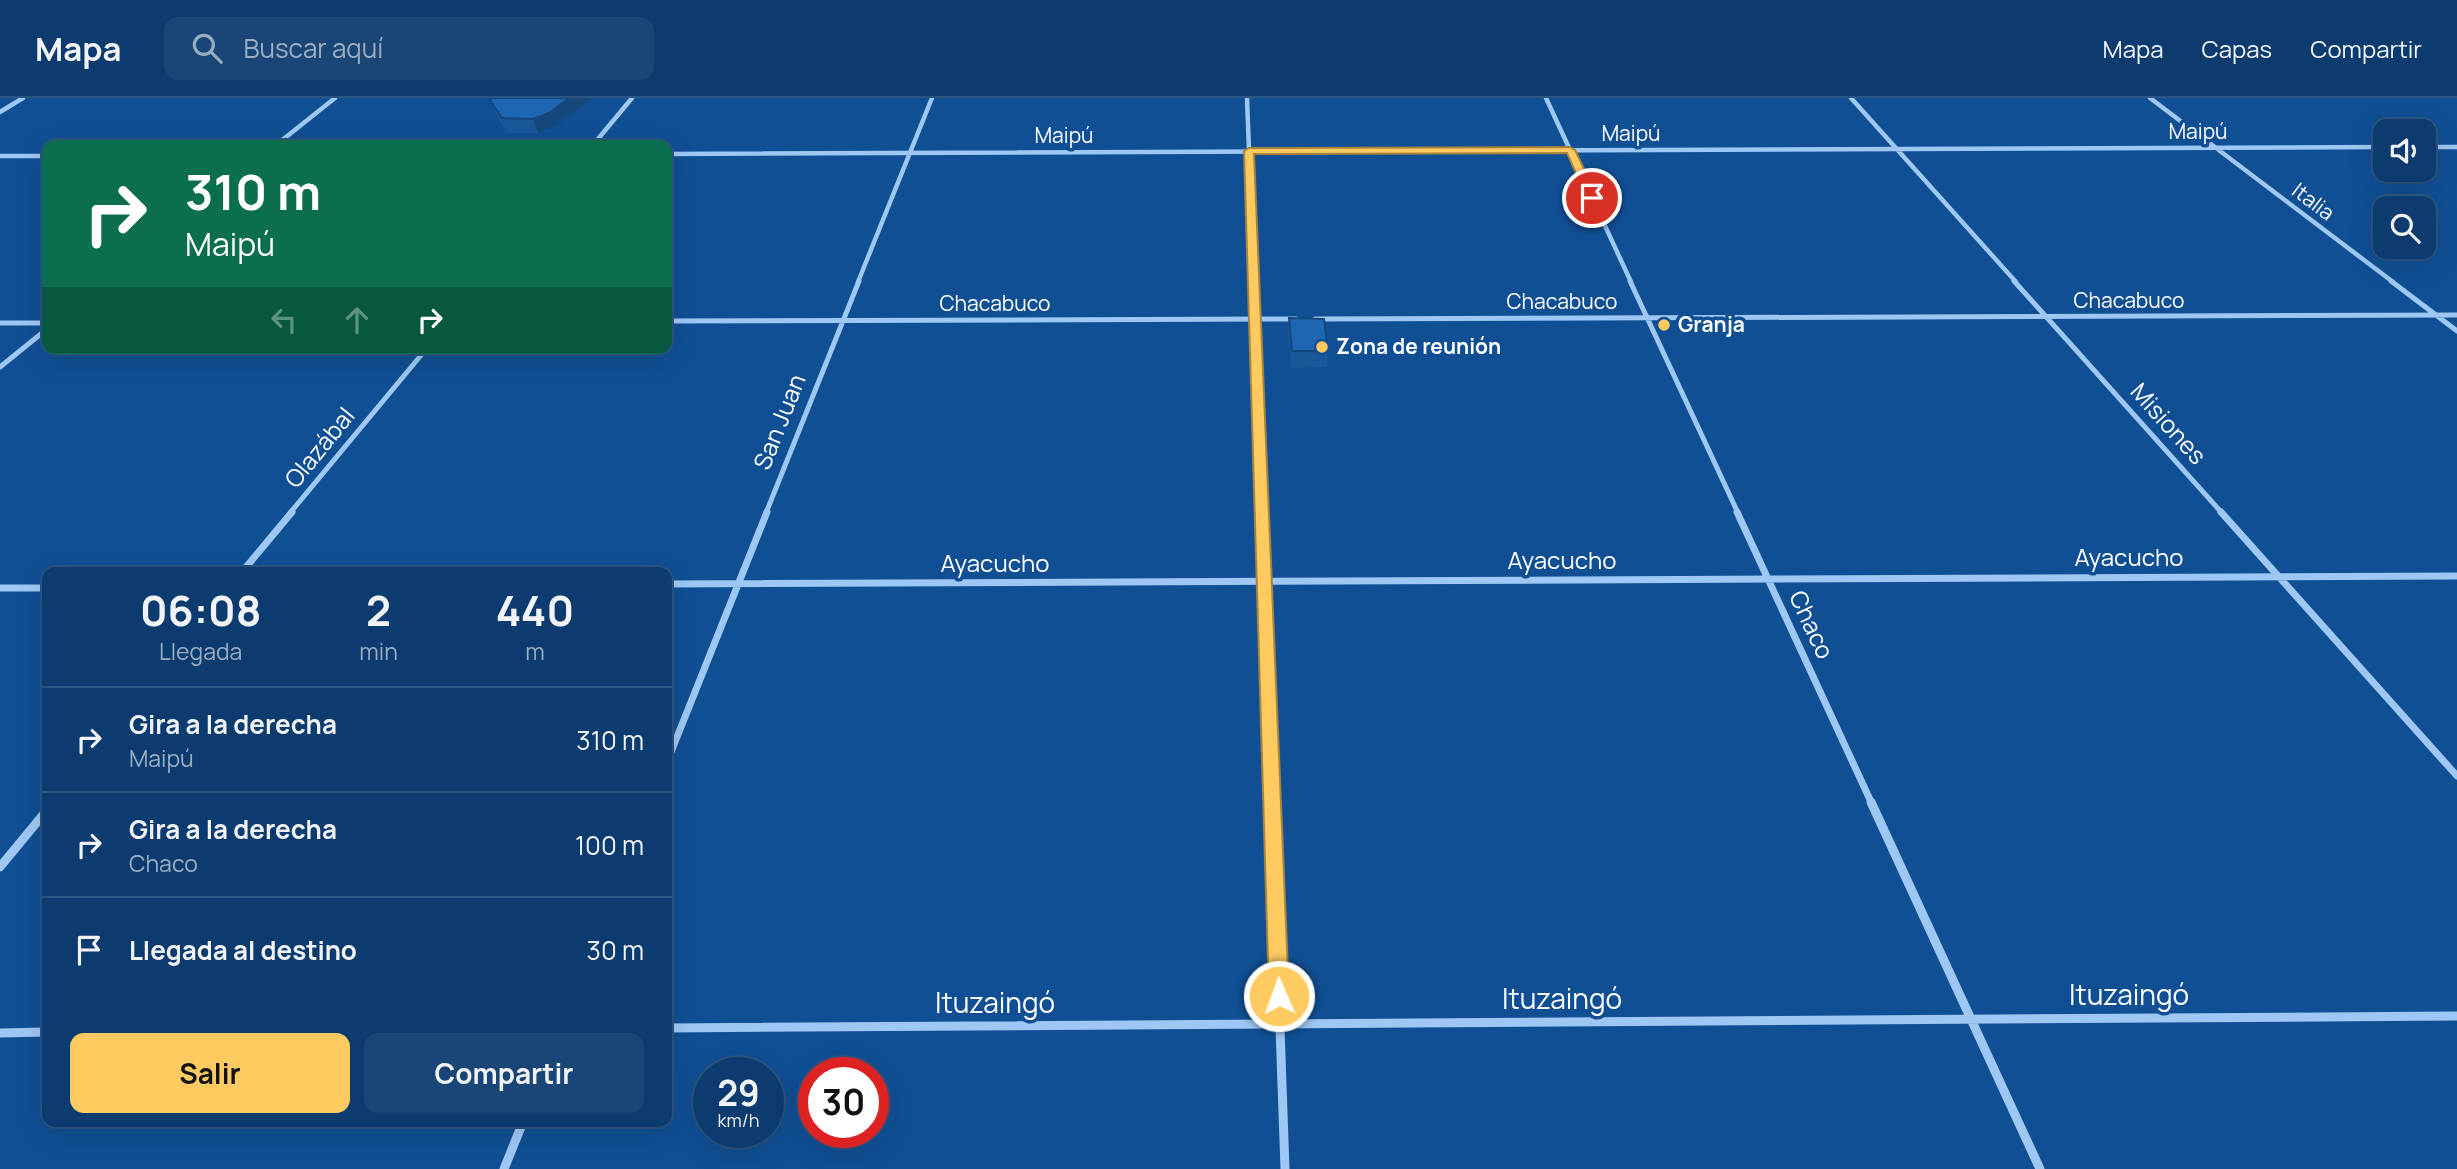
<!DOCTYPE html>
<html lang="es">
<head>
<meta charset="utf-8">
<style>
	:root { --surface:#0c3b6f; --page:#1a4677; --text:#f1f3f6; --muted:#9aadc3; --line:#2c5582; --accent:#ffcb60 }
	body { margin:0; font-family:Manrope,sans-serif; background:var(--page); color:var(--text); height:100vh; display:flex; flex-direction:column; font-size:26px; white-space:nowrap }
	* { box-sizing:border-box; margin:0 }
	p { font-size:23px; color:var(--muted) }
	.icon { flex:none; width:38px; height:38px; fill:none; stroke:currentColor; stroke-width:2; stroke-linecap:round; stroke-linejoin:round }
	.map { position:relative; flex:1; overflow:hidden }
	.drawer { position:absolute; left:42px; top:469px; width:630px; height:560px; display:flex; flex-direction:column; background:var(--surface); border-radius:14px; box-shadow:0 7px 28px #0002,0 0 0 2px var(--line) }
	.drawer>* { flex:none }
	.hud { position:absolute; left:42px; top:42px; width:630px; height:214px; border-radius:14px; box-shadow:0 7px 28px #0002,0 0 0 2px var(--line); background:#0b6e4f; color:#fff; overflow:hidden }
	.fabs { position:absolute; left:2373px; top:21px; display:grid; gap:14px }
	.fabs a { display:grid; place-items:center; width:63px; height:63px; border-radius:14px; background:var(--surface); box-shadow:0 7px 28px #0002,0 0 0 2px var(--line); font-size:35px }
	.speed { position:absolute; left:693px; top:959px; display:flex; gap:14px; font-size:35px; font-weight:700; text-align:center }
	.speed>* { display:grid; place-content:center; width:91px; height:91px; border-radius:50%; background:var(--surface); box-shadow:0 7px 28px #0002,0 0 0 2px var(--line); line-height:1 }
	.speed small { font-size:18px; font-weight:400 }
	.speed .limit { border:10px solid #d22; background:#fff; color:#111 }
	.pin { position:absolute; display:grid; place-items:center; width:60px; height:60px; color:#fff; margin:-30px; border:4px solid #fff; border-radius:50%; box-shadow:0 2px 7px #0007 }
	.me { position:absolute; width:77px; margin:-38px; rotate:358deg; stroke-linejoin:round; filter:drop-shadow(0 0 5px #0008) }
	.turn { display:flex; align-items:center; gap:24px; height:147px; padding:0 28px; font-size:32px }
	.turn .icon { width:91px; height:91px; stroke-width:2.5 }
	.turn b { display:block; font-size:49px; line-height:60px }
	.lanes { display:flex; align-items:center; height:66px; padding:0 28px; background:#0003; justify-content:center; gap:35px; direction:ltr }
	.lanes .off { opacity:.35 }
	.eta { display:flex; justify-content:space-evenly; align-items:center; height:119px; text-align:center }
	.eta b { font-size:42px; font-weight:700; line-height:49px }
	.cta { display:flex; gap:14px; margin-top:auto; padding:14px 28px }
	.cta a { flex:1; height:80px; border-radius:14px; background:var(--accent); color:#111; font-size:28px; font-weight:700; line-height:80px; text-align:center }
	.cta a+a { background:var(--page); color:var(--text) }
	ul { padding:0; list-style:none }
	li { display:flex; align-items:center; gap:21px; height:105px; padding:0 28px; border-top:2px solid var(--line) }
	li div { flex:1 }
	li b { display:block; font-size:26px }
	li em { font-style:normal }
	header { display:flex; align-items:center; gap:42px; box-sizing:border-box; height:98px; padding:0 35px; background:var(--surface); border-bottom:2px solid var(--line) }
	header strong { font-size:33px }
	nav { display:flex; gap:38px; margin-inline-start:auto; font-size:24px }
	.search { width:490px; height:63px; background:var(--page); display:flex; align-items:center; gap:18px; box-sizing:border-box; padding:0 24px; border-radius:14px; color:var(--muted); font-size:26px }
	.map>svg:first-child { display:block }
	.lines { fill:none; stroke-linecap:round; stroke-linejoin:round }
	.minor-far3 { stroke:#9ec8f3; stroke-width:4.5 }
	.minor-far2 { stroke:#9ec8f3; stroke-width:5 }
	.minor-far1 { stroke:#9ec8f3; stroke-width:7 }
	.minor { stroke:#9ec8f3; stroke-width:9 }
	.wall { fill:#1a589a }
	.shaded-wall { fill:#15477d }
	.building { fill:#1e66b3; stroke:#15477d; stroke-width:2 }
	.route { fill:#ffcb60; stroke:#a6843e; stroke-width:2 }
	.poi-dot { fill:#ffcb60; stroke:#104f94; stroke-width:2.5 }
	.labels { text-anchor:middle; stroke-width:7; stroke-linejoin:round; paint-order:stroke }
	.far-street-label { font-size:21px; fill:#fff; stroke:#104f94 }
	.far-poi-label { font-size:21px; font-weight:bold; fill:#fff; stroke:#104f94; text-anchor:start }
	.street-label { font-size:24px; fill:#fff; stroke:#104f94 }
	.near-street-label { font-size:28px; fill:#fff; stroke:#104f94 }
</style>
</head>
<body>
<header>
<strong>Mapa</strong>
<div class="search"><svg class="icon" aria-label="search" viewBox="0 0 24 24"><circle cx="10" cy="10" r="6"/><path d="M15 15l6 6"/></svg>Buscar aquí</div>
<nav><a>Mapa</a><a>Capas</a><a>Compartir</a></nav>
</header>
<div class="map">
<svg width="2457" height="1071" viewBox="0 0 2457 1071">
	<rect width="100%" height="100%" fill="#104f94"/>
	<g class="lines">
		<!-- minor-far3 -->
		<path class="minor-far3" d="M1247,0l7,184
			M1546,0l85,184
			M1851,0l165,184
			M2150,0l243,184
			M0,14l23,-14
			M276,47l59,-47
			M593,47l39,-47
			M2424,49h33
			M667,56l1718,-7
			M0,58h47
			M858,184l74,-184"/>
		<!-- minor-far2 -->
		<path class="minor-far2" d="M1253,183l9,232
			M1630,183l108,232
			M2014,183l208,232
			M2391,183l66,50
			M1315,221l1142,-4
			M667,223l629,-2
			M0,225h47
			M0,269l47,-38
			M290,415l137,-165
			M766,415l93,-232"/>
		<!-- minor-far1 -->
		<path class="minor-far1" d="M1262,414l10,292
			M1737,414l135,292
			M2221,414l236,264
			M242,474l50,-60
			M667,486l1790,-8
			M0,490h47
			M667,664l100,-250"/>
		<!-- minor -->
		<path class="minor" d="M1272,704l13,367
			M1871,704l169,367
			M0,769l47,-57
			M667,930l1790,-12
			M0,935l47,-1
			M504,1071l19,-47"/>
	</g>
	<!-- wall -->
	<path class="wall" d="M492,0h101l-39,29 -16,6h-31l-11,-19 -6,-14z
		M1289,220l39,33 -1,16 -36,1 -3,-34z"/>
	<!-- shaded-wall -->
	<path class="shaded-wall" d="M569,0h24l-39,29 -16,6 -5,-14z"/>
	<!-- building -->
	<path class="building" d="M492,0h77l-20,15 -16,6 -31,-1 -12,-18z
		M1289,220l35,1 4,32h-36z"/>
	<!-- route -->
	<path class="route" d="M1570,49l5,3 23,48 -2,2 -9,-2 -20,-45 -313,1 35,842 -3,7 -7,2 -7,-2 -3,-7 -25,-845 5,-3z"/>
	<!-- markers -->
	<g class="poi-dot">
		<circle cx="1664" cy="227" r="7"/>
		<circle cx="1322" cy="249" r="7"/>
	</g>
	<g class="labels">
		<!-- far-street labels -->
		<g class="far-street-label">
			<text x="2198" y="41">Maipú</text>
			<text x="1631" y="43">Maipú</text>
			<text x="1064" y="45">Maipú</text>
			<text transform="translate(2313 104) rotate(37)" y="7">Italia</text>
			<text x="2129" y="210">Chacabuco</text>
			<text x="1562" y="211">Chacabuco</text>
			<text x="995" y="213">Chacabuco</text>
		</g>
		<!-- far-poi labels -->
		<g class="far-poi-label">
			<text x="1678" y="234">Granja</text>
			<text x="1336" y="256">Zona de reunión</text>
		</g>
		<!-- street labels -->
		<g class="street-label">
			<text transform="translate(780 324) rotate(-68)" y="8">San Juan</text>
			<text transform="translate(2168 326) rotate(48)" y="8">Misiones</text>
			<text transform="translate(320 350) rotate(-51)" y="8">Olazábal</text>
			<text x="2129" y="468">Ayacucho</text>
			<text x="1562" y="471">Ayacucho</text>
			<text x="995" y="474">Ayacucho</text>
			<text transform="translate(1811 527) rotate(65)" y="8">Chaco</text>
		</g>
		<!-- near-street labels -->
		<g class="near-street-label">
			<text x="2129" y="907">Ituzaingó</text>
			<text x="1562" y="911">Ituzaingó</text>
			<text x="995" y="915">Ituzaingó</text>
		</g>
	</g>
</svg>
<div class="fabs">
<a><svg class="icon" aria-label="sound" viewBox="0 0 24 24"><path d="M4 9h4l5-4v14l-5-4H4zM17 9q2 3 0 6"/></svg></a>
<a><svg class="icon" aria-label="search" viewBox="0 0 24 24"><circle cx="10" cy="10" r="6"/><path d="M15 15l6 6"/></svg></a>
</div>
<div class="speed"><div>29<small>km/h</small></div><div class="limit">30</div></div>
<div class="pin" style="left:1592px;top:100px;background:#d93025"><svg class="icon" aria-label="arrive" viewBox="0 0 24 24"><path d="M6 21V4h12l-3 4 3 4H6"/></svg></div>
<svg class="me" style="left:1279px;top:898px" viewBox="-20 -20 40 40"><circle r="17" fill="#ffcb60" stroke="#fff" stroke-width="3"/><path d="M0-11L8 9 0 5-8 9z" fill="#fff"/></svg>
<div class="hud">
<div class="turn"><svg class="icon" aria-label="right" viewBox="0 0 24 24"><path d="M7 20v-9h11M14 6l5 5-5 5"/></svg><div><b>310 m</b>Maipú</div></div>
<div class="lanes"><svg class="icon off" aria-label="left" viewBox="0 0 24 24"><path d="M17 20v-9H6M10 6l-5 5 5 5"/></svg><svg class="icon off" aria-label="ahead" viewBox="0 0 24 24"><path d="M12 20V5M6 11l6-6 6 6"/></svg><svg class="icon" aria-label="right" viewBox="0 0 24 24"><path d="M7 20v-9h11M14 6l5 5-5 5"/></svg></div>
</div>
<section class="drawer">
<div class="eta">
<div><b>06:08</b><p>Llegada</p></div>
<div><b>2</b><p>min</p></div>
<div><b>440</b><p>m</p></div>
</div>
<ul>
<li><svg class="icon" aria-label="right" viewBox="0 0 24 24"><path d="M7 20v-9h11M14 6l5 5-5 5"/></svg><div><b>Gira a la derecha</b><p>Maipú</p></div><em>310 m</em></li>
<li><svg class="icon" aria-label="right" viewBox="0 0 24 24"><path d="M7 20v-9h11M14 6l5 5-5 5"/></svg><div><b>Gira a la derecha</b><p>Chaco</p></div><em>100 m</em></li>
<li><svg class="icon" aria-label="arrive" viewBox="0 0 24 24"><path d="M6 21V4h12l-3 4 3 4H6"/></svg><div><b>Llegada al destino</b></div><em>30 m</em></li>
</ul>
<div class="cta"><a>Salir</a><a>Compartir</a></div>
</section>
</div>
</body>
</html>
